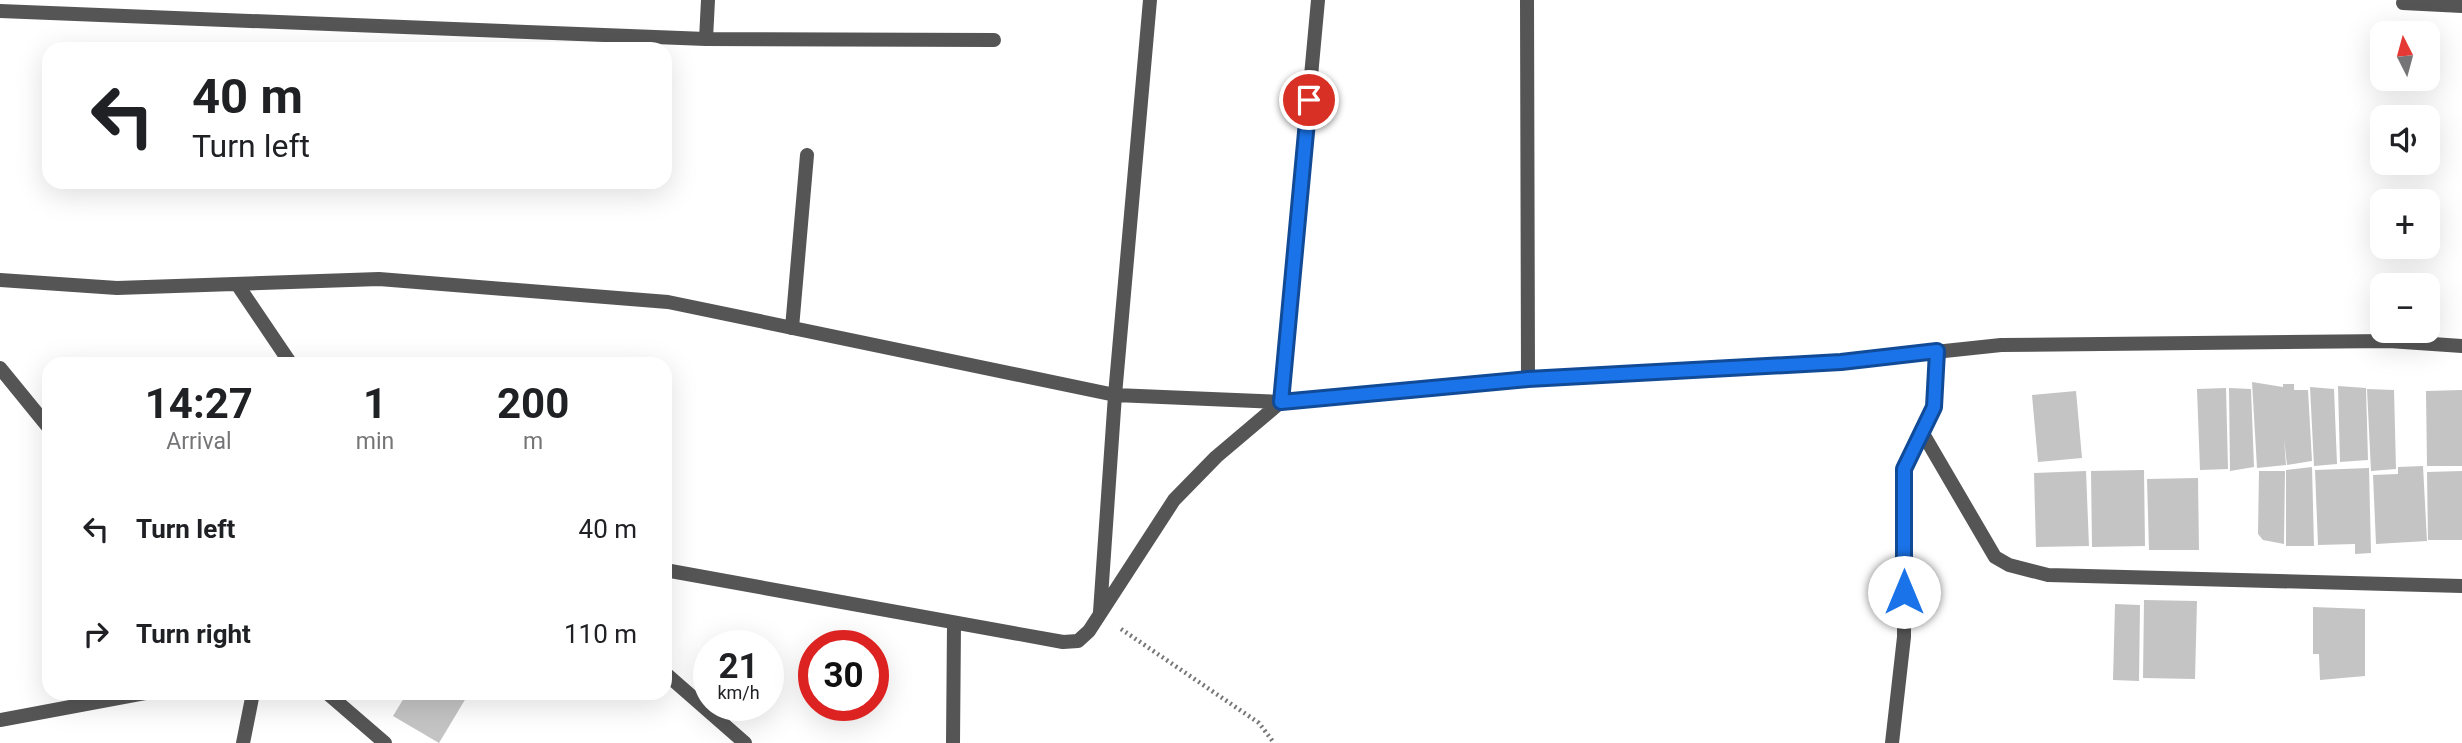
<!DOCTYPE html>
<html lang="en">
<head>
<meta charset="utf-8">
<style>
	:root { --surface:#fff; --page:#f6f6f6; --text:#202124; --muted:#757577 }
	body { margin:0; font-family:Roboto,sans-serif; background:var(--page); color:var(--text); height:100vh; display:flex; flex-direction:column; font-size:26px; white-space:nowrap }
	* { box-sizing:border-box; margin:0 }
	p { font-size:23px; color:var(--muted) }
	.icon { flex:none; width:38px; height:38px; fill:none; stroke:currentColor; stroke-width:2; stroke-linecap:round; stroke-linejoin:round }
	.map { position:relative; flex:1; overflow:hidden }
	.details { position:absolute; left:42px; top:357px; width:630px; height:343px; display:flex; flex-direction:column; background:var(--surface); border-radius:21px; box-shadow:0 7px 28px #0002 }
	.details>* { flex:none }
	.hud { position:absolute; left:42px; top:42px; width:630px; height:147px; border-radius:21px; box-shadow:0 7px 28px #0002; background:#fff; color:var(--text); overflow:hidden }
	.needle { width:46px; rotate:354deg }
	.buttons { position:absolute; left:2370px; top:21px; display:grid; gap:14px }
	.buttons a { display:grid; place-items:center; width:70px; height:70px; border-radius:14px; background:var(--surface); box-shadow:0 7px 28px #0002; font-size:35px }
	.speed { position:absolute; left:693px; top:630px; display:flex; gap:14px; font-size:35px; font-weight:700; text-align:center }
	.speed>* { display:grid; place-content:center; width:91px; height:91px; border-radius:50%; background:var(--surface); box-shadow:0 7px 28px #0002; line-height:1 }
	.speed small { font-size:18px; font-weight:400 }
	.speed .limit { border:10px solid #d22; background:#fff; color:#111 }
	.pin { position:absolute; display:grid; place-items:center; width:60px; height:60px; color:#fff; margin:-30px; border:4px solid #fff; border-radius:50%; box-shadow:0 2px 7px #0007 }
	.me { position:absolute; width:77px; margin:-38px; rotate:0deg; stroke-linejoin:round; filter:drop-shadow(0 0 5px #0008) }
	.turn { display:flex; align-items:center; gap:24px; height:147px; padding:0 35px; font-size:32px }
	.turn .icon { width:91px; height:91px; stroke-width:2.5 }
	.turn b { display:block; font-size:49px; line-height:60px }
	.eta { display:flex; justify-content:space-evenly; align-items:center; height:119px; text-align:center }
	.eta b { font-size:42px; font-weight:700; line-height:49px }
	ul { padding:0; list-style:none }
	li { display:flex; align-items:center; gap:21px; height:105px; padding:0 35px }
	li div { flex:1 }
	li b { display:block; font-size:26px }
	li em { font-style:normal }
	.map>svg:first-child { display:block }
	.building { fill:#c4c4c4 }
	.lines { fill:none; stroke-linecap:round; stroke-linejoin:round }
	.path { stroke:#777; stroke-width:4.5; stroke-dasharray:2 3.5; stroke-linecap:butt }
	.lane { stroke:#555; stroke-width:14 }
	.street { stroke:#555; stroke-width:14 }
	.route-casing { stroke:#114b97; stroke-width:18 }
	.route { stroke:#1a73e8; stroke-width:12 }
</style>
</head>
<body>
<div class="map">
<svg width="2462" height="743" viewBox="0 0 2462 743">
	<rect width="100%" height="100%" fill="#fff"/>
	<!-- building -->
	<path class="building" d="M2252,382l31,5v-3h11v6h14l4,71 -25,4 -3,-26 2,26 -29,3z
		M2338,386l28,2 2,72 -28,2z
		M2310,387l24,2 3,75 -23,2z
		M2226,388l2,81 -28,1 -3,-81z
		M2229,388l22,1 3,78 -24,4z
		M2367,389l27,1 2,79 -25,2z
		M2462,390v76h-35l-1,-75z
		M2076,391l6,67 -44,4 -6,-67z
		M2423,466l4,75 -51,3 -3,-69 25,-1v-7z
		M2312,467l2,79h-28v-76z
		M2369,468l2,85 -16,1v-10l-37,1 -3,-75z
		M2144,470l1,76 -53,1 -1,-76z
		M2086,471l3,75 -53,1 -2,-74z
		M2259,471h26l-1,73 -21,-4 -5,-6z
		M2462,471v69h-34l-1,-68z
		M2198,478l1,72h-50l-2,-71z
		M2144,600l53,1 -2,78 -52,-1z
		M2115,604l25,1 -1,76 -26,-1z
		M2313,607l52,2v67l-45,4 -1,-26h-6z
		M407,693h62l-30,50 -46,-27z"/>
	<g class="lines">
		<!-- path -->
		<path class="path" d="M1121,629l138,94 15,20"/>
		<!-- lane -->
		<path class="lane" d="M792,328l15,-173"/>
		<!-- street -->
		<path class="street" d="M1527,0l1,379
			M2403,3l59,3
			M0,11l706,28 2,-39
			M706,39l288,1
			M0,280l117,8 262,-9 289,23 447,93 166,7 247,-23 313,-17 160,-17 388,-4 73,5
			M237,284l54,80
			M0,368l49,60
			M1922,432l73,125 14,8 39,10 414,11
			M665,570l398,72 15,-1 11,-10 85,-131 42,-43 65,-55 37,-402
			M1100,612l15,-217 35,-395
			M665,673l80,70
			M327,693l58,50
			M0,720l145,-27
			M243,743l10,-50
			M953,743l1,-119
			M1892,743l12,-106v-168l30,-62 3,-56"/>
	</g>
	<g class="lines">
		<defs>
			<path id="route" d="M1309,100l-28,302 247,-23 313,-17 96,-11 -3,56 -30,62v123"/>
		</defs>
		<!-- route casing -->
		<use href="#route" class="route-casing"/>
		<!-- route -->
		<use href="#route" class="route"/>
	</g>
</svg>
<div class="buttons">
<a><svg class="needle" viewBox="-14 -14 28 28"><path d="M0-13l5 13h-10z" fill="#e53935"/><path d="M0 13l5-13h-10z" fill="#757577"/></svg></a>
<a><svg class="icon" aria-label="sound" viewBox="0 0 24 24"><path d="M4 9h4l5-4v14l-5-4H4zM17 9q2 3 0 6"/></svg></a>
<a>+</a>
<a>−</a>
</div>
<div class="speed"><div>21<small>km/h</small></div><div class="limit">30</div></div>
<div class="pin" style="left:1309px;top:100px;background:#d93025"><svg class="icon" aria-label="arrive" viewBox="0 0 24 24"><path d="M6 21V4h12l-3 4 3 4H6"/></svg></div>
<svg class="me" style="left:1904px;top:592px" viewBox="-20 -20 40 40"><circle r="19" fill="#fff"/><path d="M0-13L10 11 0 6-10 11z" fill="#1a73e8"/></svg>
<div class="hud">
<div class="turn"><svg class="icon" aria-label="left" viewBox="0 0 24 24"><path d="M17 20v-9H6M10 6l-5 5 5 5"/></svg><div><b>40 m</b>Turn left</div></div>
</div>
<section class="details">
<div class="eta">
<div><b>14:27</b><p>Arrival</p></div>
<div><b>1</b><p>min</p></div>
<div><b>200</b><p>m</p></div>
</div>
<ul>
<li><svg class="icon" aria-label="left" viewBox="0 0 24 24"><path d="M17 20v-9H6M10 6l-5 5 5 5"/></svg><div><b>Turn left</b></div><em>40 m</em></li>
<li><svg class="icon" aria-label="right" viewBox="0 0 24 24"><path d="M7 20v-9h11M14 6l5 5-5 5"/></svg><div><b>Turn right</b></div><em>110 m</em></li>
</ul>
</section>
</div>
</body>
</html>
